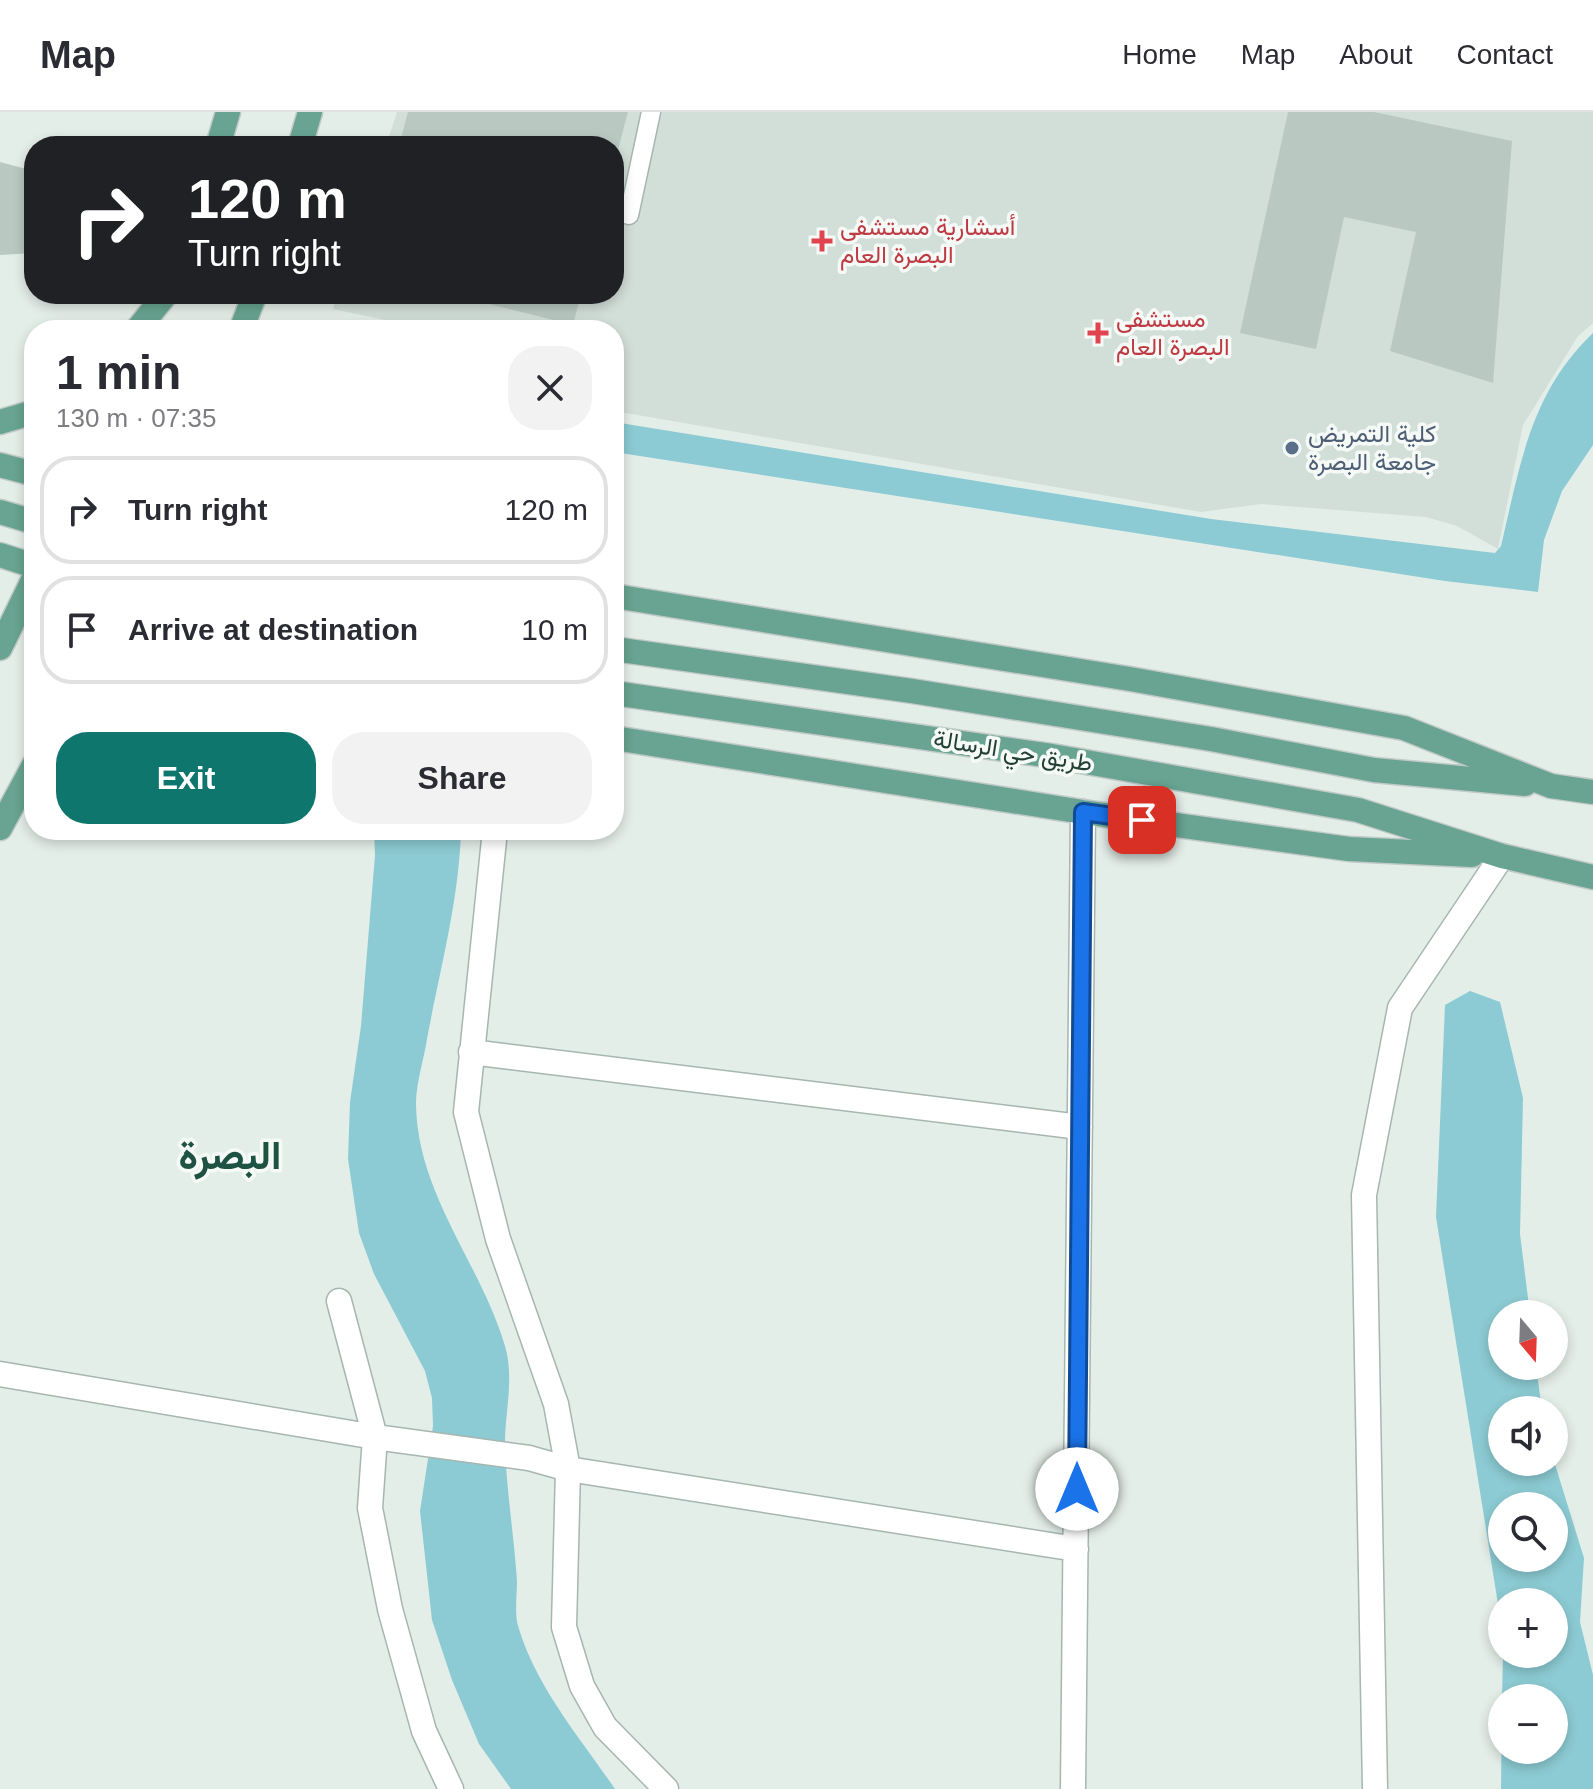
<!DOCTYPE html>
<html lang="en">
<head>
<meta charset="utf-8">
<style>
	:root { --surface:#fff; --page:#f2f2f3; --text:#2b2b33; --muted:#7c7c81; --line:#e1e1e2; --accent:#0f766e }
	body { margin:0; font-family:Helvetica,Vazirmatn,sans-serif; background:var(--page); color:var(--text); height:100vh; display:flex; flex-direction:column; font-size:30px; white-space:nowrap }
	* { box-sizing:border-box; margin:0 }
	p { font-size:26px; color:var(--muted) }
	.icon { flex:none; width:44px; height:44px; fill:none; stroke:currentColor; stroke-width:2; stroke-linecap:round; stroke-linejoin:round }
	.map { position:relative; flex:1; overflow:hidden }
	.panel { position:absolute; left:24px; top:208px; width:600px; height:520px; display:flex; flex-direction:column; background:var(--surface); border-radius:32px; box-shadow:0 4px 12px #0003 }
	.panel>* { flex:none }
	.guide { position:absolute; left:24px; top:24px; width:600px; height:168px; border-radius:32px; box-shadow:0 4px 12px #0003; background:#202124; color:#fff; overflow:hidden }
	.needle { width:52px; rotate:161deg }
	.fabs { position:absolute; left:1488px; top:1188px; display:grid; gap:16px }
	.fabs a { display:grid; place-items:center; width:80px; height:80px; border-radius:50%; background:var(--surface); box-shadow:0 4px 12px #0003; font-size:40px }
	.pin { position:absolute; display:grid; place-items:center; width:68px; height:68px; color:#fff; margin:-34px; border-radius:16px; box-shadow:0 4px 12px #0006 }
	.me { position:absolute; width:88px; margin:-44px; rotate:0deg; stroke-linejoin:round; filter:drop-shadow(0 0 6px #0008) }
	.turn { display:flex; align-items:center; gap:28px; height:168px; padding:0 32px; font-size:36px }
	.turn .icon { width:104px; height:104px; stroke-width:2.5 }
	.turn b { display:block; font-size:56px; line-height:68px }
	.round { display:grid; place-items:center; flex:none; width:84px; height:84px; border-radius:32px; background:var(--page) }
	.head { display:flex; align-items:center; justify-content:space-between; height:136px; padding:0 32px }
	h1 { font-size:48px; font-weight:700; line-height:60px }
	.primary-button { display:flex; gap:16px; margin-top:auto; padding:16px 32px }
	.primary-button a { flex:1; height:92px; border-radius:32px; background:var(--accent); color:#fff; font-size:32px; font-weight:700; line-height:92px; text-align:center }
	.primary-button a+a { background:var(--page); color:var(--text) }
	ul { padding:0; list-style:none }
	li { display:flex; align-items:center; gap:24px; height:108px; margin:0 16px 12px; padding:0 16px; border:4px solid var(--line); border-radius:32px }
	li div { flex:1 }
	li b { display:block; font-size:30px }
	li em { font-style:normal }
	header { display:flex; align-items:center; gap:48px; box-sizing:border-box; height:112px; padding:0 40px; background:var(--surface); border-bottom:2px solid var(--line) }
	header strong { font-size:38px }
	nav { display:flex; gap:44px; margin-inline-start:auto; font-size:28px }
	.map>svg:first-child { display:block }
	.built { fill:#d2ded8 }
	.water { fill:#8ccbd3; fill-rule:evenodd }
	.building { fill:#b9c9c2 }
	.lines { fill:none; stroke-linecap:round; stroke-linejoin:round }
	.service-casing { stroke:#a6b6b0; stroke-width:21 }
	.minor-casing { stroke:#a6b6b0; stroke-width:27 }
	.primary-casing { stroke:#c1cac7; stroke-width:27 }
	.service { stroke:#fff; stroke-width:18 }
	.minor { stroke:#fff; stroke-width:24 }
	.primary { stroke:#68a491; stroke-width:24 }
	.route-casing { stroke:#114b97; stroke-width:20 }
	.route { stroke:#1a73e8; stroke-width:14 }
	.health-dot { fill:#e0444e; stroke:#f5faf7; stroke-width:3 }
	.service-dot { fill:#5c6f8a; stroke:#f5faf7; stroke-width:3 }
	.labels { text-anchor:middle; stroke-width:7; stroke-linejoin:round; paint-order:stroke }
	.health-label { font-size:24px; fill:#be3a42; stroke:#f5faf7; text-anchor:start }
	.service-label { font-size:24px; fill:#4e5e75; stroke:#f5faf7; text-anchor:start }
	.street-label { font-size:24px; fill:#234037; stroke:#f5faf7 }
	.town-label { font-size:40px; font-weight:bold; fill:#1e5243; stroke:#f5faf7 }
</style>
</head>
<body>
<header>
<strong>Map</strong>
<nav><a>Home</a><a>Map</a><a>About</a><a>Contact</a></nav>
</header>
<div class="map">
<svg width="1593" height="1677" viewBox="0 0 1593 1677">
	<rect width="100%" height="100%" fill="#e4eee9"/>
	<!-- built -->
	<path class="built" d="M397,0h1196v211l-15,13 -55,89 -25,124 -41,-23 -31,-9 -165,-13 -60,8 -587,-101v-81h-182l-99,-21 5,-15h276v-148h-228z"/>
	<!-- water -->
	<path class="water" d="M1593,221v112l-31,46 -18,49 -6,52 -93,-11 -831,-129v-30l597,97 284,34 6,-7c19,-80 29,-153 92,-213z
		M374,718h87c-2,71 -21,139 -34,209 -3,20 -11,44 -11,65 1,90 65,160 89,242 10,34 -1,69 0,103 2,44 9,88 12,132 0,15 -3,34 2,48 18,59 62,110 96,160h-104l-32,-45 -27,-64 -20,-60 -12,-109 13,-85 -1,-28 -7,-27 -51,-97 -15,-41 -11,-74 2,-57 11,-76 14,-171z
		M1470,879l30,11 23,96 -3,136 10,80h-28v52h34l6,44h-40v52l52,-1 30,97 -4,64 13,53v114h-92l1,-90v51h52v-52h-52l1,-44h51v-52h-52v27l-66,-412 9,-212zM1502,1394h52v52h-52z"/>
	<!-- building -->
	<path class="building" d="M408,0h220l-13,49 -1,-15h-215z
		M1288,0h86l138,29 -19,242 -103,-32 26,-119 -72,-15 -28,132 -76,-16z
		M0,50l34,9v82l-34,2z
		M449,182h132l-8,31z"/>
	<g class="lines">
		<defs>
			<path id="service" d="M629,103l22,-103"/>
			<path id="minor" d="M495,718l-29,282 32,127 58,165 12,65 -4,158 18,59 23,41 61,62
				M471,940l609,75
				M339,1189l36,136 -5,71 20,101 34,122 27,58
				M0,1262l375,63 154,21 39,11 508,80
				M1073,1677l10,-977
				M1375,1677l-11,-594 36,-187 102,-152"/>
			<path id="primary" d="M218,34l10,-34
				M300,34l10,-34
				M137,218l29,-36
				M241,218l14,-36
				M0,310l34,-10
				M0,353l34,9
				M0,400l34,10
				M0,443l34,11
				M614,484l516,83 274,49 147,58 42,6
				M0,536l34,-70
				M614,537l298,42 299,48 163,31 151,14
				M614,581l438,63 306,54 144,46 91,21
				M614,626l469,74 266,37 123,6
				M0,716l34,-63"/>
		</defs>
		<!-- service casing -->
		<use href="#service" class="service-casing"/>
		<!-- minor casing -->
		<use href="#minor" class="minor-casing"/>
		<!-- primary casing -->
		<use href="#primary" class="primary-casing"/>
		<!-- service -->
		<use href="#service" class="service"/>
		<!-- minor -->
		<use href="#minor" class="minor"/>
		<!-- primary -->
		<use href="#primary" class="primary"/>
	</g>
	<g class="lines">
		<defs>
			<path id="route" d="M1077,1377l6,-677 59,8"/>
		</defs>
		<!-- route casing -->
		<use href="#route" class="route-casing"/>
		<!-- route -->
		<use href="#route" class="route"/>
	</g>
	<!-- markers -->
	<g class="health-dot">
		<path d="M818 117h8v8h8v8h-8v8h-8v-8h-8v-8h8z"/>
		<path d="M1094 209h8v8h8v8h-8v8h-8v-8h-8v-8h8z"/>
	</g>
	<circle class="service-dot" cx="1292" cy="336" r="8"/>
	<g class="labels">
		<!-- health labels -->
		<g class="health-label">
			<text x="840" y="123">أسشارية مستشفى<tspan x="840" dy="28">البصرة العام</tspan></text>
			<text x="1116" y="215">مستشفى<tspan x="1116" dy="28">البصرة العام</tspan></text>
		</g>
		<!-- service labels -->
		<g class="service-label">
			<text x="1308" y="330">كلية التمريض<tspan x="1308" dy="28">جامعة البصرة</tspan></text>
		</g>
		<!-- street labels -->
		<g class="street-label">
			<text transform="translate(1013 639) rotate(9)" y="8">طريق حي الرسالة</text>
		</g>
		<!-- town labels -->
		<g class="town-label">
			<text x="230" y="1057">البصرة</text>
		</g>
	</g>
</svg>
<div class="fabs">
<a><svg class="needle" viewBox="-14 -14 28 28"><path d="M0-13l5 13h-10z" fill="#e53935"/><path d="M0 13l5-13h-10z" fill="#7c7c81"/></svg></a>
<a><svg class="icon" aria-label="sound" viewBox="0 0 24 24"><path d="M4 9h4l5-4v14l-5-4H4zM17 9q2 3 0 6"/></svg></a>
<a><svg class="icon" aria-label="search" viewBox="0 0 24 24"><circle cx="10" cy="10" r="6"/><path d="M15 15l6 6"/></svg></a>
<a>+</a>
<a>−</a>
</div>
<div class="pin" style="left:1142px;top:708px;background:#d93025"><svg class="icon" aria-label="arrive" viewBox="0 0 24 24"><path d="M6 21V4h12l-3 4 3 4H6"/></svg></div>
<svg class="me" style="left:1077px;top:1377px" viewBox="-20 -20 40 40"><circle r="19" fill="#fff"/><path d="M0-13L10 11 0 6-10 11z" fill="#1a73e8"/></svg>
<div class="guide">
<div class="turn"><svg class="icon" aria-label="right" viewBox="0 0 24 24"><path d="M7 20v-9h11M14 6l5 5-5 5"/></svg><div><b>120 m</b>Turn right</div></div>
</div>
<section class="panel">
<div class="head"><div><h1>1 min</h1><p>130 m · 07:35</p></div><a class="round"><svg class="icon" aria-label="close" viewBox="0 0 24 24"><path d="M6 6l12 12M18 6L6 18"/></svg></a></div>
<ul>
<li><svg class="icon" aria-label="right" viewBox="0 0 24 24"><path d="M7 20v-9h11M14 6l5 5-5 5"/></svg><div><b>Turn right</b></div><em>120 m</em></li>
<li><svg class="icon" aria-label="arrive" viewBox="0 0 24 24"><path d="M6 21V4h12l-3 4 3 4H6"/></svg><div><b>Arrive at destination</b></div><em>10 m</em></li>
</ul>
<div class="primary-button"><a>Exit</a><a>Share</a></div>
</section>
</div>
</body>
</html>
